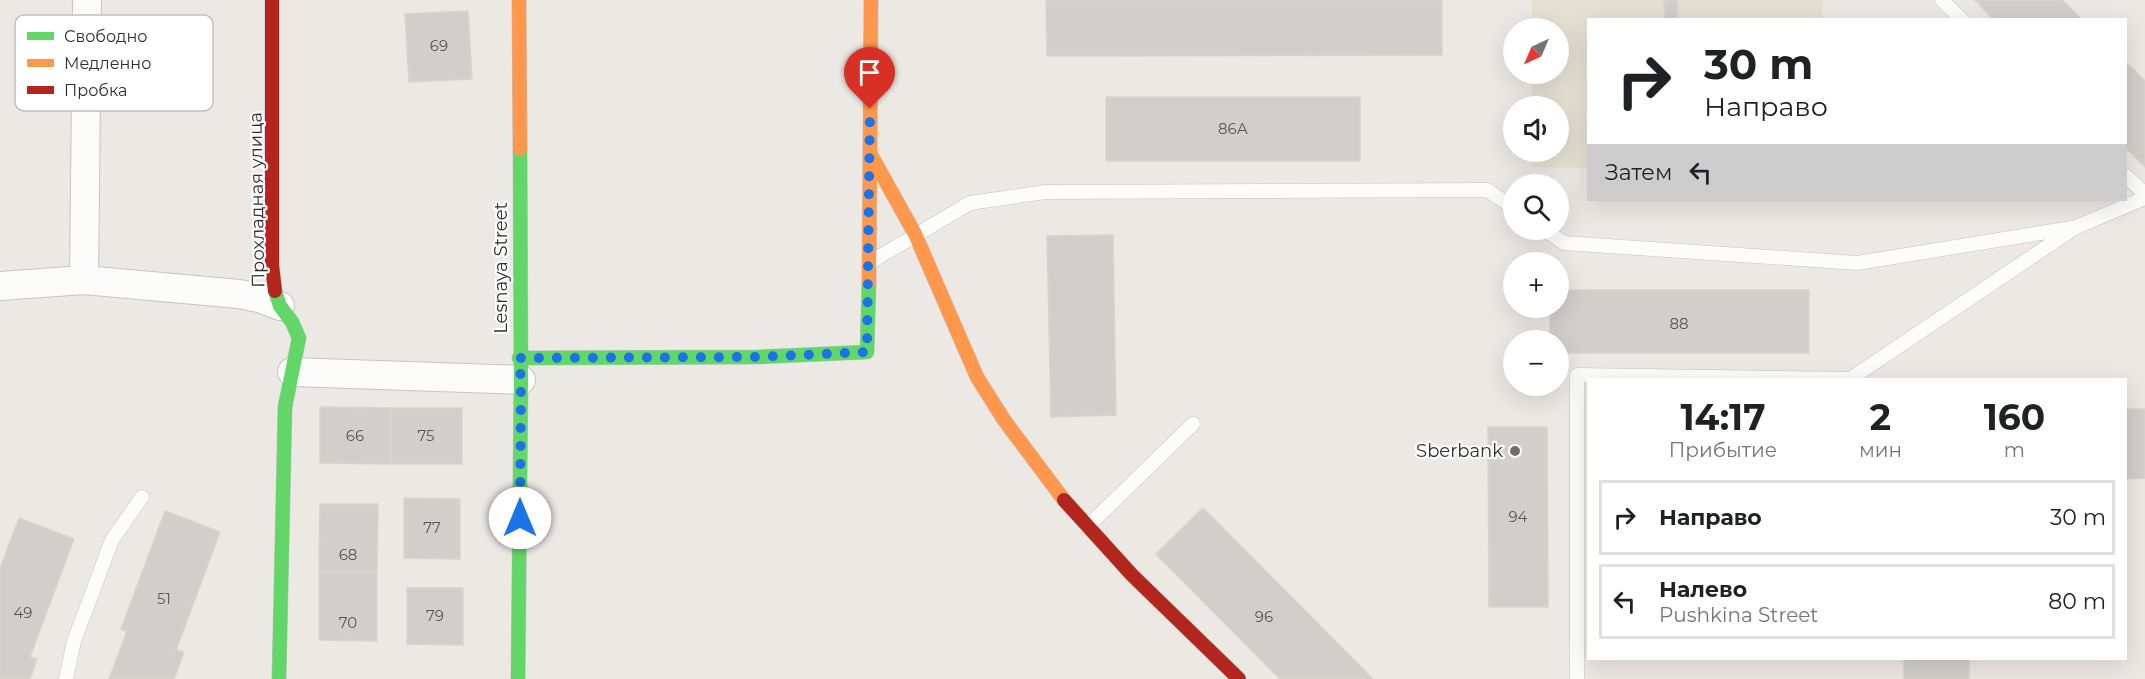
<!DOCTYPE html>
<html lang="ru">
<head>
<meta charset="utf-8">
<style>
	:root { --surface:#fff; --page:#f2f2f2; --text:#202124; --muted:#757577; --line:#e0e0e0 }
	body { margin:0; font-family:Montserrat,sans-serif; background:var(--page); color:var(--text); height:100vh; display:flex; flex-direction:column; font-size:22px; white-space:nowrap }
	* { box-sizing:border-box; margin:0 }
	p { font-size:20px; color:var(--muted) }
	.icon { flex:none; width:33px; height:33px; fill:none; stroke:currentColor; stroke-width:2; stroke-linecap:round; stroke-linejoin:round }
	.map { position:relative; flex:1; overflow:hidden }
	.side { position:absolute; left:1587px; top:378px; width:540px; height:282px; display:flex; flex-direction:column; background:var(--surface); border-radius:0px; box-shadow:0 6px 24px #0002 }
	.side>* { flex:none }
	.top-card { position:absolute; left:1587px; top:18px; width:540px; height:183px; border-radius:0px; box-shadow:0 6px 24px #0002; background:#fff; color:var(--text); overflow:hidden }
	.needle { width:39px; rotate:224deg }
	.controls { position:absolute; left:1503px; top:18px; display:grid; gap:12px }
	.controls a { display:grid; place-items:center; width:66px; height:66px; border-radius:50%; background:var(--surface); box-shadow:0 6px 24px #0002; font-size:30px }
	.pin { position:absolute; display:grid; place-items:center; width:51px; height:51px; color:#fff; margin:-62px -26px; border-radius:50% 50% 50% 0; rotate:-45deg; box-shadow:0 0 6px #0007 }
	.pin .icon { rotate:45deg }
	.me { position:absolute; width:66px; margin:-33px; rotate:0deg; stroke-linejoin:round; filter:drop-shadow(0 0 4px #0008) }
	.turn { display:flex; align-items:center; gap:21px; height:126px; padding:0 18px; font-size:27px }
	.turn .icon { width:78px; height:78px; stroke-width:2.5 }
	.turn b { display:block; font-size:42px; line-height:51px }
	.then { display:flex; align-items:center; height:57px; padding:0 18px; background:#0003; gap:12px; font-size:22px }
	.eta { display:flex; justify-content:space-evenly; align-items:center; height:102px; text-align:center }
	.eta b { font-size:36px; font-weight:700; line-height:42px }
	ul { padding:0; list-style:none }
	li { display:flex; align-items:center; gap:18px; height:75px; margin:0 12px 9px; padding:0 6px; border:3px solid var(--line); border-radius:0px }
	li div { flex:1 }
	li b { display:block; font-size:22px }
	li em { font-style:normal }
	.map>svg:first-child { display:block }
	.education { fill:#e6e0d3 }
	.building { fill:#d1cecb; stroke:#d7d4d0; stroke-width:1.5 }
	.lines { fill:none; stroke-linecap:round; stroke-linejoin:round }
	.lane-casing { stroke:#c5c4c5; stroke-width:15 }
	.street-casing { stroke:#c5c4c5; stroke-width:30 }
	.fast-casing { stroke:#c5c4c5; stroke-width:15 }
	.slow-casing { stroke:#c5c4c5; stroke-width:15 }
	.jam-casing { stroke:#c5c4c5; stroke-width:15 }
	.lane { stroke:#fcfcfb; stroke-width:14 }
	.street { stroke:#fcfcfb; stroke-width:28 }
	.fast { stroke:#63d668; stroke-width:14 }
	.slow { stroke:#ff974d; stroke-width:14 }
	.jam { stroke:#b3261e; stroke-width:14 }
	.route { stroke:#1a73e8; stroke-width:10; stroke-dasharray:0 18 }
	.poi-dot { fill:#706f6e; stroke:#fff; stroke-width:2 }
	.labels { text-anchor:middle; stroke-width:4.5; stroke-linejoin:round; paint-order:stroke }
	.number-label { font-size:15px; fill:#585857 }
	.street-label { font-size:18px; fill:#2e2e2e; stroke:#fff }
	.poi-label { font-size:18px; fill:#2e2e2e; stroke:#fff; text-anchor:end }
	.key { fill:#fff; stroke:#c0c0c0; stroke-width:1.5 }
	.key-label { font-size:16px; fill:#2e2e2e }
</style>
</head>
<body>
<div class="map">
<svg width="2145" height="679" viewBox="0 0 2145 679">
	<rect width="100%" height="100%" fill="#ece8e4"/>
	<!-- education -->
	<path class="education" d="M1532,0h291l-1,19 -234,1v148l-57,-1v-15h27v-46h-26v-32h26v-46h-26z"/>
	<!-- building -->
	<path class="building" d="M1046,0h396v55l-395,1z
		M1664,0h13v20h-12z
		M1975,0h87l20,20h-88z
		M468,11l4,68 -63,3 -4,-68z
		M2126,62l19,19v86l-19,-19z
		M1106,97h254v64h-254z
		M1113,235l3,180 -65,2 -4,-181z
		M1558,290h251v63h-251v-13h-8v-32h8z
		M320,407l71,1v56l-71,-1z
		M391,408h71v56h-71z
		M2126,409h19v69l-19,1z
		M1488,427h59l1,180h-59z
		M404,498l56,1v60l-56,-1z
		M320,504h58l-1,68h-58z
		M1203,508l170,171h-93l-124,-125z
		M165,511l55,21 -44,118 8,2 -10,27h-65l18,-48 -6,-2z
		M19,518l55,21 -44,118 7,2 -7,20h-30v-110z
		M319,572h58v69l-58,-1z
		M407,588h56v57l-56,-1z
		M1904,658h65v21h-65z"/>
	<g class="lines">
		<defs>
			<path id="lane" d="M1942,0l20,20
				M2126,176l19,18
				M1545,230l19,13 293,20 214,-35
				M872,261l98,-58 75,-11 442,-2 27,18
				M1087,527l106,-103
				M66,679l8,-38 38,-101 30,-43
				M1577,679v-304l273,4 226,-152 69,-29"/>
			<path id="street" d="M84,280l3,-280
				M0,286l84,-6 155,14 20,4 21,8
				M292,372l229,8"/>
			<path id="fast" d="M275,291l5,15 12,16 7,16 -14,69 -6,272
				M519,358l239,-1 109,-5 2,-70
				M518,679l3,-299 -1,-231"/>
			<path id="slow" d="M519,0l1,149
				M871,155l44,79 62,143 27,43 60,80
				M869,282l2,-282"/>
			<path id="jam" d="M272,0v265l3,26
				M1064,500l68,75 107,104"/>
		</defs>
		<!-- lane casing -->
		<use href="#lane" class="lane-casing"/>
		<!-- street casing -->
		<use href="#street" class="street-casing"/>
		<!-- fast casing -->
		<use href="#fast" class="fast-casing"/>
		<!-- slow casing -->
		<use href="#slow" class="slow-casing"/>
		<!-- jam casing -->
		<use href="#jam" class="jam-casing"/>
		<!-- lane -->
		<use href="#lane" class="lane"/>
		<!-- street -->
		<use href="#street" class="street"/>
		<!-- fast -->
		<use href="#fast" class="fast"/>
		<!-- slow -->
		<use href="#slow" class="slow"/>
		<!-- jam -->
		<use href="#jam" class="jam"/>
	</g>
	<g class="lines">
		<!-- route -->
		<path class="route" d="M520,518l1,-138 -2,-22 239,-1 109,-5 3,-243"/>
	</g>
	<!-- markers -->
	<circle class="poi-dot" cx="1515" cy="451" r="6"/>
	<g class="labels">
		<!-- number labels -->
		<g class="number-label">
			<text x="439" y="51">69</text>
			<text x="1233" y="134">86А</text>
			<text x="1679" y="329">88</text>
			<text x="355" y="441">66</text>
			<text x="426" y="441">75</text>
			<text x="1518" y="522">94</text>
			<text x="432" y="533">77</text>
			<text x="348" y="560">68</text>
			<text x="164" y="604">51</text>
			<text x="23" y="618">49</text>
			<text x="435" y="621">79</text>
			<text x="1264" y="622">96</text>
			<text x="348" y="628">70</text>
		</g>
		<!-- street labels -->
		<g class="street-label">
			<text transform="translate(257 200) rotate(-91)" y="6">Прохладная улица</text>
			<text transform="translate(501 268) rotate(-90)" y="6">Lesnaya Street</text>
		</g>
		<!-- poi labels -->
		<g class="poi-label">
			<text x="1503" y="457">Sberbank</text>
		</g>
	</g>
	<!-- legend -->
	<rect x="15" y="15" width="198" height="96" rx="9" class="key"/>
	<rect x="27" y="32" width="27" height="8" fill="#63d668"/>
	<rect x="27" y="59" width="27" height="8" fill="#ff974d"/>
	<rect x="27" y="86" width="27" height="8" fill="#b3261e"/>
	<g class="key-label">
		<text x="64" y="42">Свободно</text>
		<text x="64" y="69">Медленно</text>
		<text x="64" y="96">Пробка</text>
	</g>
</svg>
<div class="controls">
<a><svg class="needle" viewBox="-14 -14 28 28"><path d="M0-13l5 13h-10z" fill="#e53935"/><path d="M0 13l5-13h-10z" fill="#757577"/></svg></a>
<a><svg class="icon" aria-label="sound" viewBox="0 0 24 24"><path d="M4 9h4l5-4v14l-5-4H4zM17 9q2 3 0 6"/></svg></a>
<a><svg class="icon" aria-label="search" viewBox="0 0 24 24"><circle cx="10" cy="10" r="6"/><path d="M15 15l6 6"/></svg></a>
<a>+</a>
<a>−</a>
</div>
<div class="pin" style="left:870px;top:109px;background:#d93025"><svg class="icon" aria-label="arrive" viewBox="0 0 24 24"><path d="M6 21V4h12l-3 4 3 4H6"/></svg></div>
<svg class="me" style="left:520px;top:518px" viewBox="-20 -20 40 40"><circle r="19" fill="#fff"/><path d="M0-13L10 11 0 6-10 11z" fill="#1a73e8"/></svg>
<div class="top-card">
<div class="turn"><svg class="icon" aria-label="right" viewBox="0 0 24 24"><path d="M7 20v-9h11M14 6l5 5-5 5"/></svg><div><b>30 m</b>Направо</div></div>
<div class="then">Затем<svg class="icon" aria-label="left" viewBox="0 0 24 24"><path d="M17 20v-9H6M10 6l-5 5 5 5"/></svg></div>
</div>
<section class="side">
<div class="eta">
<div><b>14:17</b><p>Прибытие</p></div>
<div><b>2</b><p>мин</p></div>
<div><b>160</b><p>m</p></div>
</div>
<ul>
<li><svg class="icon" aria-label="right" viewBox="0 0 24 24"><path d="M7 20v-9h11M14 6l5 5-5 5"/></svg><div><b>Направо</b></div><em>30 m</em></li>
<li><svg class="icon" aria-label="left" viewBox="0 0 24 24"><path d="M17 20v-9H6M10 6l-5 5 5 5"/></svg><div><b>Налево</b><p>Pushkina Street</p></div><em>80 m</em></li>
</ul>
</section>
</div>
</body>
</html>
